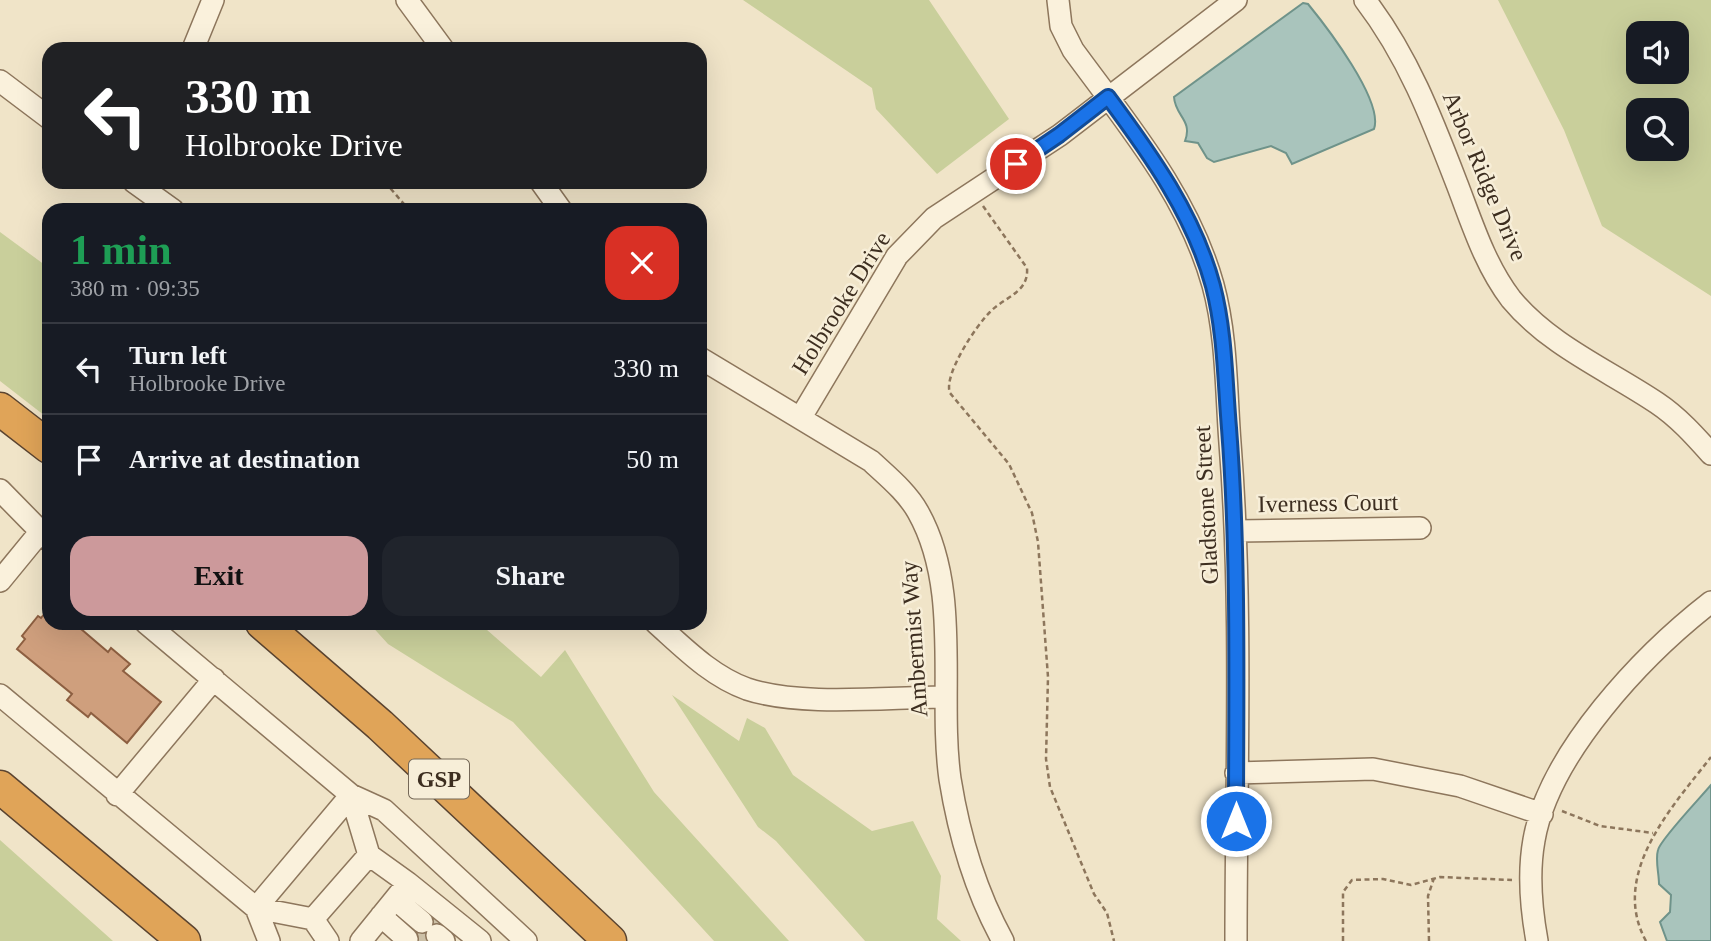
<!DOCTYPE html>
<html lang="en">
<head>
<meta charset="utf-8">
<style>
	:root { --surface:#171b24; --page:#20242c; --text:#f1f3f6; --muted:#9ea1a6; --line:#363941; --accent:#cc999b }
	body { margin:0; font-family:Georgia,serif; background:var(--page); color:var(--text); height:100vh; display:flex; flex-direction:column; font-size:26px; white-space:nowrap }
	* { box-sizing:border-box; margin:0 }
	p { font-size:23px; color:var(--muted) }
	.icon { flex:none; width:38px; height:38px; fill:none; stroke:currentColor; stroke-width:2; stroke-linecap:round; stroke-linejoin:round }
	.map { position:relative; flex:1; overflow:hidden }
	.details { position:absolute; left:42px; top:203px; width:665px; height:427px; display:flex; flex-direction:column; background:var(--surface); border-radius:21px; box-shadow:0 7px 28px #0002 }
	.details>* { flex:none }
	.hud { position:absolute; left:42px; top:42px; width:665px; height:147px; border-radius:21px; box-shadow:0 7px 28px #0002; background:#202124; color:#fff; overflow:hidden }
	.tools { position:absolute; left:1626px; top:21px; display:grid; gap:14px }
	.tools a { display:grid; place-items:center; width:63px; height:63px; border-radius:14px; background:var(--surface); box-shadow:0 7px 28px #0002; font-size:35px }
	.pin { position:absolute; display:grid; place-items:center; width:60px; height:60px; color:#fff; margin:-30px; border:4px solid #fff; border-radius:50%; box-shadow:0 2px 7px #0007 }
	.me { position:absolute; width:77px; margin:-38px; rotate:0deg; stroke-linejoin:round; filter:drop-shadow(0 0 5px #0008) }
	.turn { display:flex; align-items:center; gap:24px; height:147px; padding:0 28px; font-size:32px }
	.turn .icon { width:91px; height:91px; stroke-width:2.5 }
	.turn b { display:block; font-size:49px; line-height:60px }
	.round { display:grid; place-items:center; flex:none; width:74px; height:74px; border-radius:21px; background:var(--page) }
	.summary { display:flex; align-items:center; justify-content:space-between; height:119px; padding:0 28px }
	h1 { font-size:42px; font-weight:700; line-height:52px; color:#1e9e55 }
	.cta { display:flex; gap:14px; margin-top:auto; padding:14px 28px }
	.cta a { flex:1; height:80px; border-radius:21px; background:var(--accent); color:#111; font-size:28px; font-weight:700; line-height:80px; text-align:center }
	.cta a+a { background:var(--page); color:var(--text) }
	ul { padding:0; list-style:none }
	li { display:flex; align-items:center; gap:21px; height:91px; padding:0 28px; border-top:2px solid var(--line) }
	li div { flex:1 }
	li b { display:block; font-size:26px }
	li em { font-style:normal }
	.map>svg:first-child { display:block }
	.green { fill:#c9cf9b; fill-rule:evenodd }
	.water { fill:#a9c4bc; stroke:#6f938a; stroke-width:2 }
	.building { fill:#cf9f7d; stroke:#8d5f41; stroke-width:2 }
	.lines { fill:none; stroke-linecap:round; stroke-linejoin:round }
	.minor-tunnel { stroke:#ccc0a6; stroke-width:21; stroke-dasharray:21 10; stroke-linecap:butt }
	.minor-casing { stroke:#8d765c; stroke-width:24 }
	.highway-casing { stroke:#5b4430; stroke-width:35 }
	.path { stroke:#8d765c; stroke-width:2.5; stroke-dasharray:5 3.5; stroke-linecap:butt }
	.minor { stroke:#faf1dc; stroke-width:21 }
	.highway { stroke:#e0a458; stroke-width:32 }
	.route-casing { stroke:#114b97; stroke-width:18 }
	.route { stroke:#1a73e8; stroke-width:12 }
	.labels { text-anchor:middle; stroke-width:5; stroke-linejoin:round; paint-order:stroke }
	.shield { fill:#f7eed8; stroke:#756857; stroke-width:2 }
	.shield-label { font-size:23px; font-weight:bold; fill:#3d2e20 }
	.street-label { font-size:24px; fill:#3d2e20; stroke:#f7eed8 }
</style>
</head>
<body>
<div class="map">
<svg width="1711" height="941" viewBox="0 0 1711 941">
	<rect width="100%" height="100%" fill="#f0e4c8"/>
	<!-- green -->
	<path class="green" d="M743,0h186l80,119 -72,55 -61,-65 -4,-21z
		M1498,0h213v296l-109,-70 -38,-96zM1638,33h38v39h-38zM1676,110v39h-38v-39z
		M0,232l49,36v151l-49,-38z
		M369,623h110l62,54 24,-27 89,142 135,149h-75l-201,-219 -125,-78z
		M672,695l67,46 8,-23 18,10 28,47 79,56 41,-10 28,55 -4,43 24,22h-96l-89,-100 -18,-14z
		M0,840l113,101h-113z"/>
	<!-- water -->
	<path class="water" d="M1303,3l5,1c18,22 76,97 66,125l-82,35 -6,-11 -15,-7 -57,16 -7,-4 -9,-15 -13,-2c8,-21 -10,-25 -11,-44z
		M1711,785v156h-44l-7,-19 10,-10 1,-17 -12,-11c0,-11 -4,-24 -1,-34 2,-10 43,-53 53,-65z"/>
	<!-- building -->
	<path class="building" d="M49,608v15h25l34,29 3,-4 19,16 -7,7 38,31 -34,41 -36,-30 -3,4 -21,-17 5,-6 -55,-45 8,-10 -3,-3 16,-20 3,2z"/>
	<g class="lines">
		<!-- minor-tunnel -->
		<path class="minor-tunnel" d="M428,915l14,13
			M414,931l12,10"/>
		<defs>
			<path id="minor" d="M407,0l36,49
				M1058,0l3,26 12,24c54,74 115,145 140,235 14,51 13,106 17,158 13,165 6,332 6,498
				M1365,0c43,56 67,119 92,184 15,39 28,81 54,115 39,47 97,71 146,104 21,14 38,33 54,51
				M193,49l20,-49
				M0,81l49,37
				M134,182l39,28
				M541,182l20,28
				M700,358l171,103c16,15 36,31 47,51 44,78 20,181 32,267 9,56 26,113 53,162
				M801,417l96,-161 37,-38 126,-83 176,-135
				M0,490l49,50
				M1237,531l183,-3
				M0,581l41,-50
				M146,623l205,172 33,15 142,131
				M656,623c28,25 55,53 91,66 54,18 141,8 199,8
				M0,695l256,213 13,33
				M1236,773l137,-4 87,17 82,28
				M117,795l97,-116
				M351,795l18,60 39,28 72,58
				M395,899l27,23
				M381,916l26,23
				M313,919l56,-64
				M437,935l7,6
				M328,941l-15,-22 -57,-11 95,-113
				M361,941l47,-58
				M1537,941c-6,-33 -9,-68 -3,-101 15,-87 110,-186 177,-238"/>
			<path id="highway" d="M0,409l49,38
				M262,623l118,102 230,216
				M0,787l184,154"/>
		</defs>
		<!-- minor casing -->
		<use href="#minor" class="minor-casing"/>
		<!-- highway casing -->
		<use href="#highway" class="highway-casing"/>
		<!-- path -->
		<path class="path" d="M385,182l24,28
			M983,206l44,62c2,25 -23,29 -37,44 -14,14 -47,63 -40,81l59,71 23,49 6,29 10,135 -2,82 4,28 44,107 13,19 7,28
			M1562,811l38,15 53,7
			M1343,941v-49l9,-12 31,-1 28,6 29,-8 72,3
			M1429,941l-1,-45 6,-18
			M1646,941c-37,-67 27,-135 65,-184"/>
		<!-- minor -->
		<use href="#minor" class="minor"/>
		<!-- highway -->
		<use href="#highway" class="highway"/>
	</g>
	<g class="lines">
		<defs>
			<path id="route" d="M1016,164l43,-29 49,-38c43,58 86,118 105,189 12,46 12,95 16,142 10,131 7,261 7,393"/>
		</defs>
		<!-- route casing -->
		<use href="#route" class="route-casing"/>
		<!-- route -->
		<use href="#route" class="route"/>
	</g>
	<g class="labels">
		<!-- shield labels -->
		<rect class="shield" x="409" y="759.5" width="60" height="39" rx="5"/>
		<g class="shield-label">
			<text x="439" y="787">GSP</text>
		</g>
		<!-- street labels -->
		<g class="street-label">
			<text transform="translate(1485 176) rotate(67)" y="8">Arbor Ridge Drive</text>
			<text transform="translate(841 303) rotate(-58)" y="8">Holbrooke Drive</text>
			<text transform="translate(1328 503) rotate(-1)" y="8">Iverness Court</text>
			<text transform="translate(1206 505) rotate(-93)" y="8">Gladstone Street</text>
			<text transform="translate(914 639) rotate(-94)" y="8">Ambermist Way</text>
		</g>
	</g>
</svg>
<div class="tools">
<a><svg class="icon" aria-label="sound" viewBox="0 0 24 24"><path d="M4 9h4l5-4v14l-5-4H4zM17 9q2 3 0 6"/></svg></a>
<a><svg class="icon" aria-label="search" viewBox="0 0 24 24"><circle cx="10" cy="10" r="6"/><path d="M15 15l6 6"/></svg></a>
</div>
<div class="pin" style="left:1016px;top:164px;background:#d93025"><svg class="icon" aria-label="arrive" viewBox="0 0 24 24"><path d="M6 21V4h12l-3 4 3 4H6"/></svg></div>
<svg class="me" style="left:1236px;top:821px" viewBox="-20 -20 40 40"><circle r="17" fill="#1a73e8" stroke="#fff" stroke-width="3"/><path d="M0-11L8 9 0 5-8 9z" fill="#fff"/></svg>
<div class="hud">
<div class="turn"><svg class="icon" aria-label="left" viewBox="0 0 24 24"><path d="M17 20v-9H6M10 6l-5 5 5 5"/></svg><div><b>330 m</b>Holbrooke Drive</div></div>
</div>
<section class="details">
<div class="summary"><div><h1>1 min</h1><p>380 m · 09:35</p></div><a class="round" style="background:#d93025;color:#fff"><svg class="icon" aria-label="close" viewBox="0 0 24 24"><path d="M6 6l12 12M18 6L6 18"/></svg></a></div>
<ul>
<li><svg class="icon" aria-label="left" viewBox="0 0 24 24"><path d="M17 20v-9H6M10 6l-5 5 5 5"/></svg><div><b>Turn left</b><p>Holbrooke Drive</p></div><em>330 m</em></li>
<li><svg class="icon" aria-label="arrive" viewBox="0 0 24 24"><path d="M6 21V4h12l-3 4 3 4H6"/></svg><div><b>Arrive at destination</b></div><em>50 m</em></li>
</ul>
<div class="cta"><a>Exit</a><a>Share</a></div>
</section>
</div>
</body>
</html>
